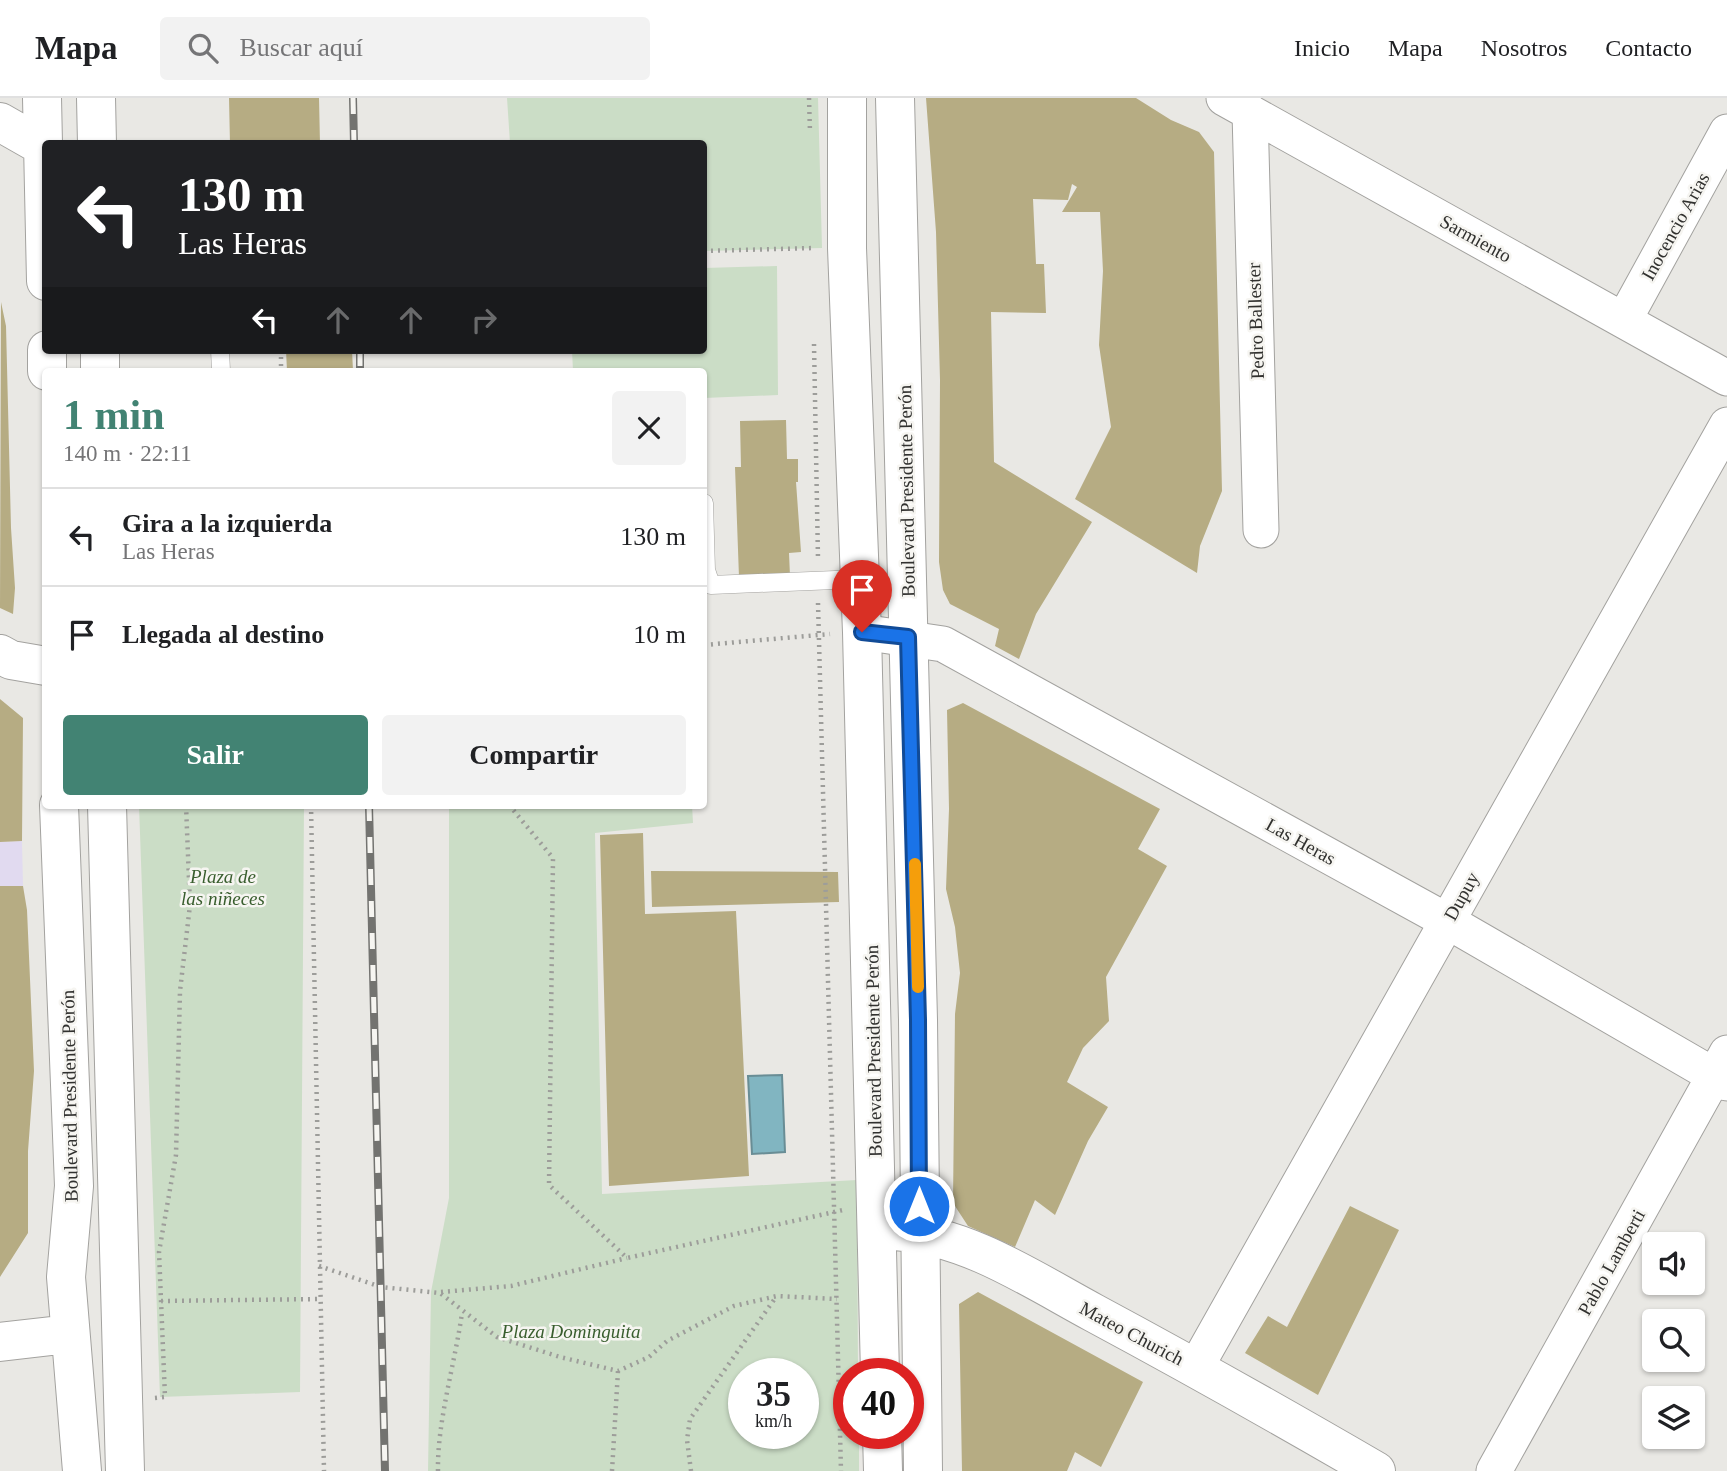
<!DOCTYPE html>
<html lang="es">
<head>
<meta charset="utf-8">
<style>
	:root { --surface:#fff; --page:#f2f2f2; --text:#202124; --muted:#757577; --line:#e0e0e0; --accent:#428373 }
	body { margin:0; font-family:"Times New Roman",serif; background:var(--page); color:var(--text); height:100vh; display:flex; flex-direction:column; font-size:26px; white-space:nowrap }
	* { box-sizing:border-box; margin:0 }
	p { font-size:23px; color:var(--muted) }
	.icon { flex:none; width:38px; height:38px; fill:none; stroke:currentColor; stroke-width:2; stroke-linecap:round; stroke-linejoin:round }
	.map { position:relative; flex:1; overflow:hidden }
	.drawer { position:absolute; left:42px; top:270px; width:665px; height:441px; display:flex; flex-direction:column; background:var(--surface); border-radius:7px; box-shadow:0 2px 5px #0004 }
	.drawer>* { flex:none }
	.hud { position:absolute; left:42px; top:42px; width:665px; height:214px; border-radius:7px; box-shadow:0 2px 5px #0004; background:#202124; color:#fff; overflow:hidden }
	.fabs { position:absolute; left:1642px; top:1134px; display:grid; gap:14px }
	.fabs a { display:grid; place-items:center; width:63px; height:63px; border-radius:7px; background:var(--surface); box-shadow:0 2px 5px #0004; font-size:35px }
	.speed { position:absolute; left:728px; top:1260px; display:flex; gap:14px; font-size:35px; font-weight:700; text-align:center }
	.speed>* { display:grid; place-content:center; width:91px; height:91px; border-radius:50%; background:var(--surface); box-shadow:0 2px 5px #0004; line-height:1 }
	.speed small { font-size:18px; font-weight:400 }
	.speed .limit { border:10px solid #d22; background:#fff; color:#111 }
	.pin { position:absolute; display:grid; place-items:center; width:60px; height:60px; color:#fff; margin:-72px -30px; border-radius:50% 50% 50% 0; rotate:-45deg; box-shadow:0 0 7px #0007 }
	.pin .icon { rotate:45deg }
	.me { position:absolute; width:77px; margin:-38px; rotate:0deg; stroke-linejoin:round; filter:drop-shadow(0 0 5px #0008) }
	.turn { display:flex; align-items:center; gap:24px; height:147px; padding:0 21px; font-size:32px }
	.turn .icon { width:91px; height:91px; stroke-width:2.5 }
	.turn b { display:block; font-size:49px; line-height:60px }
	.lanes { display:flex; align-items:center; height:66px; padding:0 21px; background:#0003; justify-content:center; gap:35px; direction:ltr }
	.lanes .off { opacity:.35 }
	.round { display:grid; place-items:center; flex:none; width:74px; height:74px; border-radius:7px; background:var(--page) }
	.headline { display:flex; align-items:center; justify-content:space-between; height:119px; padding:0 21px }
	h1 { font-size:42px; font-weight:700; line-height:52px; color:var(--accent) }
	.cta { display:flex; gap:14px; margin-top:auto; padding:14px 21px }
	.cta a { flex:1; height:80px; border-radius:7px; background:var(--accent); color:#fff; font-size:28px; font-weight:700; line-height:80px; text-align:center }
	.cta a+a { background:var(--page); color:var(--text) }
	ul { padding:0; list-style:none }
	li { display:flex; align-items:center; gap:21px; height:98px; padding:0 21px; border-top:2px solid var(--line) }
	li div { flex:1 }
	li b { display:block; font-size:26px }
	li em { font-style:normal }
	header { display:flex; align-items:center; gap:42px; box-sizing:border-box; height:98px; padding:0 35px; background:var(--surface); border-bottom:2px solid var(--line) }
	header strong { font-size:33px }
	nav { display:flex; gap:38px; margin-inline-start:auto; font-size:24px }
	.search { width:490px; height:63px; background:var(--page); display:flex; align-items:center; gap:18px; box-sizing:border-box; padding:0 24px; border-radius:7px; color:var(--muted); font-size:26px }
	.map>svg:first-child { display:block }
	.commercial { fill:#e1daf0 }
	.green { fill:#cbddc6; fill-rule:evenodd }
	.water { fill:#81b5c1; stroke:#698d95; stroke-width:2 }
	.building { fill:#b6ac83 }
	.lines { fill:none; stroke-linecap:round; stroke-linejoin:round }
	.lane-casing { stroke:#a3a29f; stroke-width:19 }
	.street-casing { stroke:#a3a29f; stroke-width:37 }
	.secondary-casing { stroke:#a3a29f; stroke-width:40 }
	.path { stroke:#9d9d9a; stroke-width:4.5; stroke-dasharray:2 5; stroke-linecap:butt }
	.lane { stroke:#fff; stroke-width:18 }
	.street { stroke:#fff; stroke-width:35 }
	.secondary { stroke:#fff; stroke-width:38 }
	.rail-casing { stroke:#737370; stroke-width:8 }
	.rail { stroke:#f6f5f1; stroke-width:5; stroke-dasharray:16; stroke-linecap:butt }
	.route-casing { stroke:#114b97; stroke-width:18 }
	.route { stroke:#1a73e8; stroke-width:12 }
	.slow { stroke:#f59e0b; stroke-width:12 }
	.labels { text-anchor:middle; stroke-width:5; stroke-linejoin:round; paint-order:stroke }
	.street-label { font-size:19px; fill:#31312f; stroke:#f6f5f1 }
	.park-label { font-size:19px; font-style:italic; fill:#395e2e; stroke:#f6f5f1 }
</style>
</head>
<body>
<header>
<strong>Mapa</strong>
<div class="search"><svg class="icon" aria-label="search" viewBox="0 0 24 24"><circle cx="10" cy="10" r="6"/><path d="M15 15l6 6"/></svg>Buscar aquí</div>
<nav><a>Inicio</a><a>Mapa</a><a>Nosotros</a><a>Contacto</a></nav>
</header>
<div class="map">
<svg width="1727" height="1373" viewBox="0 0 1727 1373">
	<rect width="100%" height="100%" fill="#e9e8e4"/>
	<!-- commercial -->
	<path class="commercial" d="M22,743l1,45h-23v-44z"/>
	<!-- green -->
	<path class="green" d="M507,0h311l4,150 -118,3v-107l-194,-1z
		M777,168l1,129 -74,3v-27h-131l-1,-21h132v-82z
		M139,707h165l-4,587 -140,5z
		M449,707h243l1,18 -98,10 7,361 255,-14 1,194h-9v59h10v38h-431l3,-179 18,-94zM744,1276h59v59h-59z"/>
	<!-- water -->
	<path class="water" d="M782,977l3,77 -33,2 -4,-78z"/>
	<!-- building -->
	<path class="building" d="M229,0h90l1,46h-90z
		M926,0h210l35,22 28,12 15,20 8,339 -22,55 -3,27 -122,-74 36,-72 -12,-82 4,-74 -3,-59h-38l15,-25 -5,-3 -4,16 -35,-1 3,65h8l2,49 -55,-1 3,150 98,60 -56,92 -17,45 -24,-13 4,-17 -49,-25 -7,-14 -4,-28 1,-182 -4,-148z
		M1,204l5,24 5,202 4,60 -2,26 -13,-6z
		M286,252h66l1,21h-66z
		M786,322l1,39h11v23h-2l5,70 -12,1 1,23 -51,1 -4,-110h6l-1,-46z
		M0,601l23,19 -1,123 -22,1z
		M963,605l197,106 -22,40 29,17 -61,111 3,44 -26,27 -16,34 41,25 -20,34 -33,74 -20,-15 -20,47 -47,-21 -15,-23 2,-189 5,-41 -5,-46 -9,-38 3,-80 -2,-99z
		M643,735l2,81 91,-3 13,265 -140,10 -9,-351z
		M651,773l187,1 1,30 -187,5z
		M0,788h23l4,24 7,161 -6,80v82l-28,44z
		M1350,1108l49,24 -81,165 -73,-42 23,-37 19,11z
		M978,1194l165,90 -42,85 -26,-15 -8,19h-105l-3,-167z"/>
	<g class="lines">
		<defs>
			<path id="lane" d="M220,252l1,21
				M704,405l2,67 5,15 149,-6"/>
			<path id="street" d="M1224,0l503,280
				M1250,14l11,418
				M1624,222l103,-188
				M862,534l81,12 504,277 280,162
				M1196,1269l531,-942
				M1494,1373l233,-418"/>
			<path id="secondary" d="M42,0l4,183
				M96,0l1,46
				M847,0v150l15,384 18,742
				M895,0l23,922 5,451
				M0,24l42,24
				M47,252v21
				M100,252v21
				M0,556l11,6 35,6
				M59,707l15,381 -8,91 16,194
				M107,707l18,666
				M895,1133c73,5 136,48 199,82 95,51 189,104 282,158
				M0,1244l69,-8
				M882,1335l1,38"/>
		</defs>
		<!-- lane casing -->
		<use href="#lane" class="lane-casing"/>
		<!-- street casing -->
		<use href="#street" class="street-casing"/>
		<!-- secondary casing -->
		<use href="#secondary" class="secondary-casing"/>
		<!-- path -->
		<path class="path" d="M809,0l1,34
			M704,153l110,-3
			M814,246l4,215
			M281,252v21
			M818,505l23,868
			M704,547l126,-11
			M311,707l13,666
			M509,707l44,53 -4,327 78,73 216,-48
			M319,1168l62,21 59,6 57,44 63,20 58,14 31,-14 18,-16 67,-35 43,-10 60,3
			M441,1194l70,-6 116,-28
			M161,1203l159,-2
			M155,1300l10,-1 -6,-145 17,-97 4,-164 10,-86 -4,-100
			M438,1373c-1,-49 17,-108 24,-158
			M612,1373l6,-100
			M691,1373l-4,-31 3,-21 86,-122"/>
		<!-- lane -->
		<use href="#lane" class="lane"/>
		<!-- street -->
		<use href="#street" class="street"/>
		<!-- secondary -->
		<use href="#secondary" class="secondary"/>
		<defs>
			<path id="rail" d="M353,0l1,46
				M360,252v21
				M369,707l16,666"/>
		</defs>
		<!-- rail casing -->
		<use href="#rail" class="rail-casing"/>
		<!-- rail -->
		<use href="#rail" class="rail"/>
	</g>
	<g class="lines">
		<defs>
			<path id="route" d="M862,534l46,5 10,383 1,186"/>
		</defs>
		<!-- route casing -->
		<use href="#route" class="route-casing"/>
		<!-- route -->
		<use href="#route" class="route"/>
		<!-- slow -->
		<path class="slow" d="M915,766l3,123"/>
	</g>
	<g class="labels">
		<!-- street labels -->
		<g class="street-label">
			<text transform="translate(1675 128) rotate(-61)" y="7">Inocencio Arias</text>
			<text transform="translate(1476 140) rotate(29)" y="7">Sarmiento</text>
			<text transform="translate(1255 223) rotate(-92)" y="7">Pedro Ballester</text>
			<text transform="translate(906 393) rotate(-91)" y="7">Boulevard Presidente Perón</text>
			<text transform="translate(1301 743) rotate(29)" y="7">Las Heras</text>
			<text transform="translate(1461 798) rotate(-61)" y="7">Dupuy</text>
			<text transform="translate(873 953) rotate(-91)" y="7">Boulevard Presidente Perón</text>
			<text transform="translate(69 998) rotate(-91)" y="7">Boulevard Presidente Perón</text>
			<text transform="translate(1611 1164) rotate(-61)" y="7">Pablo Lamberti</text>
			<text transform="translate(1132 1235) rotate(28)" y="7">Mateo Churich</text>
		</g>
		<!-- park labels -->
		<g class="park-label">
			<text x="223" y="785">Plaza de<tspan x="223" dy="22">las niñeces</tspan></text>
			<text x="571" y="1240">Plaza Dominguita</text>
		</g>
	</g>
</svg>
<div class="fabs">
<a><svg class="icon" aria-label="sound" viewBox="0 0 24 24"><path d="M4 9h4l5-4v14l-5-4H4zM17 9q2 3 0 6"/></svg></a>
<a><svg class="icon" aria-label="search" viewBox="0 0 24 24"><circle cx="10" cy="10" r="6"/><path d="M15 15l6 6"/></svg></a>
<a><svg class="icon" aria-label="layers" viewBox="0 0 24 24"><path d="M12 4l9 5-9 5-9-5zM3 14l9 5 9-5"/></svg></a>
</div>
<div class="speed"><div>35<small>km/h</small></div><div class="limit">40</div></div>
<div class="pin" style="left:862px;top:534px;background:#d93025"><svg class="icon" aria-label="arrive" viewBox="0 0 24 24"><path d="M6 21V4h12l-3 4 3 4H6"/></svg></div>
<svg class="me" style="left:919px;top:1108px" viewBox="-20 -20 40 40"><circle r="17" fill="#1a73e8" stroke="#fff" stroke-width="3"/><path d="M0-11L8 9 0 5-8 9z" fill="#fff"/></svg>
<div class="hud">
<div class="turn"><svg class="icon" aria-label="left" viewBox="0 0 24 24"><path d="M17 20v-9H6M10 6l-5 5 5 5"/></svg><div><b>130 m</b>Las Heras</div></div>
<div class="lanes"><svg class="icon" aria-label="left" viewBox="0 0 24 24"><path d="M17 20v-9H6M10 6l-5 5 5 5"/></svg><svg class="icon off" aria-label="ahead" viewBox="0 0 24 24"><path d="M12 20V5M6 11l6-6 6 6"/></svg><svg class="icon off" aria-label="ahead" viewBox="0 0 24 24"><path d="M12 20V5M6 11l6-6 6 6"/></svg><svg class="icon off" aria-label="right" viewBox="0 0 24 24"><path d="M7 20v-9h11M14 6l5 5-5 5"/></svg></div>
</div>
<section class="drawer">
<div class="headline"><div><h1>1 min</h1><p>140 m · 22:11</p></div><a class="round"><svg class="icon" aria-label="close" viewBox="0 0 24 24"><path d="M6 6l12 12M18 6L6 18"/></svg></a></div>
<ul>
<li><svg class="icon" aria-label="left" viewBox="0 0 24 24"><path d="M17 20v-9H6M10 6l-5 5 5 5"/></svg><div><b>Gira a la izquierda</b><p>Las Heras</p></div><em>130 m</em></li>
<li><svg class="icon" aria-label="arrive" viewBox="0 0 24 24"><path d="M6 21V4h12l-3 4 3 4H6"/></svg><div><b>Llegada al destino</b></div><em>10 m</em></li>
</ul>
<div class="cta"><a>Salir</a><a>Compartir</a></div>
</section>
</div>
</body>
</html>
